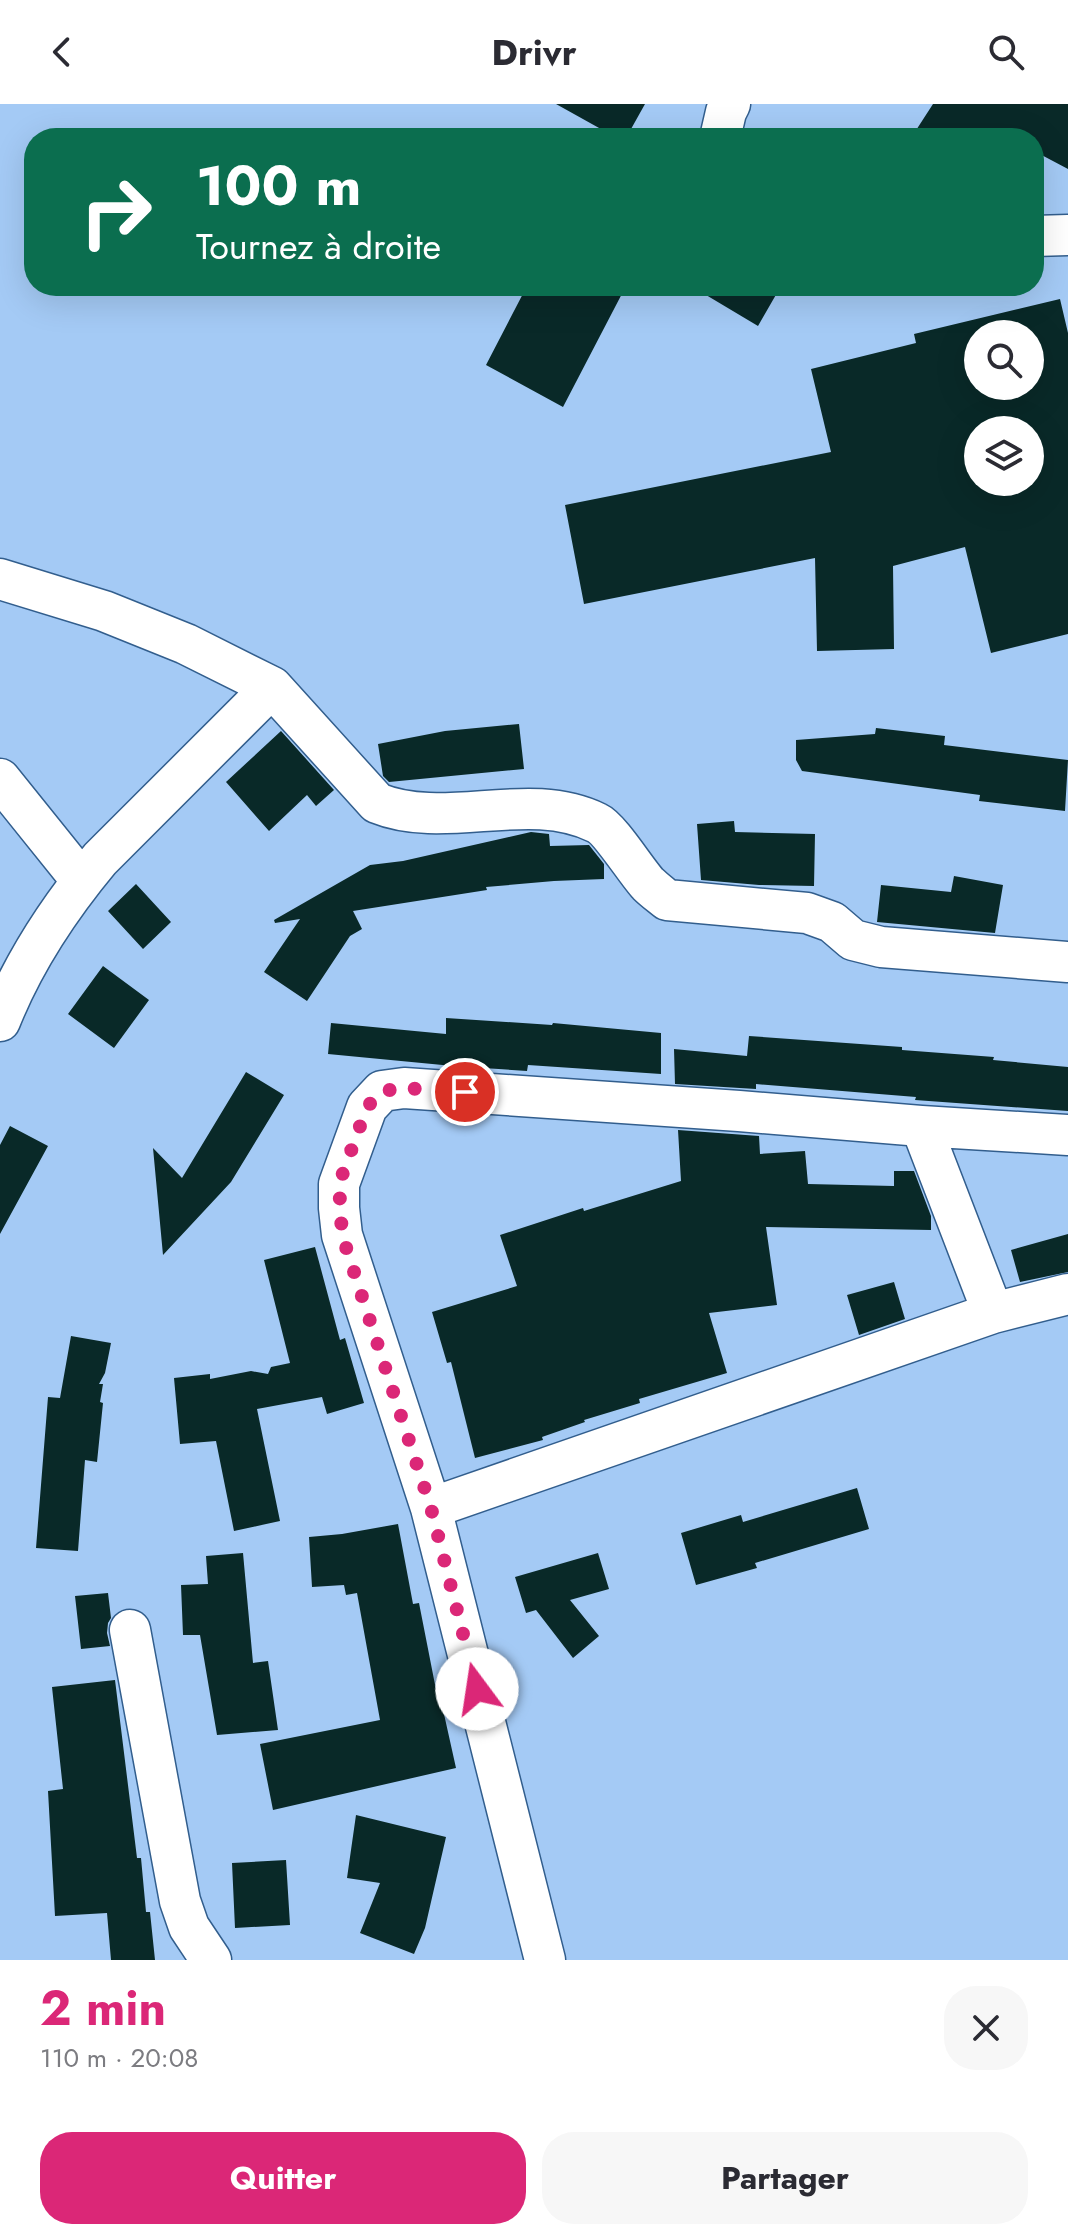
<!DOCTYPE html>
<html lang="fr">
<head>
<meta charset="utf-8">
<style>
	:root { --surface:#fff; --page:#f7f7f7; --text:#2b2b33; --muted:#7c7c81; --accent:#db2777 }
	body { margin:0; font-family:Jost,sans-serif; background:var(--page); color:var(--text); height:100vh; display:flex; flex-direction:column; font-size:30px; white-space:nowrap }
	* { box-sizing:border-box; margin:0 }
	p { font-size:26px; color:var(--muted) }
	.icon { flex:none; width:44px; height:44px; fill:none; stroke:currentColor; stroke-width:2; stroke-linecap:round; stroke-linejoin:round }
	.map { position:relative; height:1856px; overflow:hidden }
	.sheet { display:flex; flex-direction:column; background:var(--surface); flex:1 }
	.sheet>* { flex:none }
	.hud { position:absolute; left:24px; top:24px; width:1020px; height:168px; border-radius:32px; box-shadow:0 8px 32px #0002; background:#0b6e4f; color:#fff; overflow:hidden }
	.controls { position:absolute; left:964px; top:216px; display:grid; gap:16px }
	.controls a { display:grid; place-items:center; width:80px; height:80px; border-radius:50%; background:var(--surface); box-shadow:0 8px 32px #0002; font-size:40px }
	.pin { position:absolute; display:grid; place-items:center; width:68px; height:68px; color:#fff; margin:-34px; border:4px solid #fff; border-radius:50%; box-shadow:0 2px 8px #0007 }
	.me { position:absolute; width:88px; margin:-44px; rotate:346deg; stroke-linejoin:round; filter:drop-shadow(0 0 6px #0008) }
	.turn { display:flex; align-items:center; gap:28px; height:168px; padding:0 40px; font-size:36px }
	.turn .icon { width:104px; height:104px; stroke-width:2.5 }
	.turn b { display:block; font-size:56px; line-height:68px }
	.round { display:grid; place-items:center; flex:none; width:84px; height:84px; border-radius:32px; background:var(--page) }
	.head { display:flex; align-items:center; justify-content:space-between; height:136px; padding:0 40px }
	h1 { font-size:48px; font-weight:700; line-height:60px; color:var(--accent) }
	.action { display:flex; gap:16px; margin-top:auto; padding:16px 40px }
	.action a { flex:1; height:92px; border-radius:32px; background:var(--accent); color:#fff; font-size:32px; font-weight:700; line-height:92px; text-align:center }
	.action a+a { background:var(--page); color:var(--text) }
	header { display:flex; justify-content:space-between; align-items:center; height:104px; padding:0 40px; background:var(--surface); font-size:36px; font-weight:700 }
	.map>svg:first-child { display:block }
	.building { fill:#092928; fill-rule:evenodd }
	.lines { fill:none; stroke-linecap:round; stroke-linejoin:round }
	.street-casing { stroke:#325e8d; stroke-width:43 }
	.street { stroke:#fff; stroke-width:40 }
	.route { stroke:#db2777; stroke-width:14; stroke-dasharray:0 25.2 }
</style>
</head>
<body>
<header><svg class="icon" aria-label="back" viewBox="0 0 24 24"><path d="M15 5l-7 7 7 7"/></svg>Drivr<svg class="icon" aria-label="search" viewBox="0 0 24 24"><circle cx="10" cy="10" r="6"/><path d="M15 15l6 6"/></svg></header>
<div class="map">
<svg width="1068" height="1856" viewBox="0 0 1068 1856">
	<rect width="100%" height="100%" fill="#a4caf5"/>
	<!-- building -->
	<path class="building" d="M556,0h89l-19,34h-9z
		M933,0h135v65l-34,-18v-13h-123z
		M527,182h99l-63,121 -77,-42z
		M691,182h90l-23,40z
		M1060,195l8,34v301l-77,19 -26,-106 -72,19 1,83 -77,2 -2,-93 -231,46 -19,-99 266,-53 -20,-83 105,-26 -2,-9zM978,230h52v52h-52zM978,326h52v52h-52z
		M519,620l5,45 -135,13 -6,-6 -5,-32 67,-13z
		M876,624l69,8 -1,9 124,15 -3,51 -86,-10 1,-6 -178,-24 -6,-11v-20l79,-6z
		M281,627l53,59 -18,16 -9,-11 -38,36 -43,-49z
		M734,717l1,11 80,2 -1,52 -55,-1 -58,-5 -4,-56z
		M531,728l18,2 1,12 39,-1 15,19v15l-50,2 -68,6 1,3 -134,21 9,18 -12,7 -43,65 -43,-29 36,-53 -25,4 -1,-3 96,-55 33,-4z
		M954,772l49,9 -8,48 -118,-11 4,-37 70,7z
		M136,780l35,38 -28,27 -35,-38z
		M103,862l46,34 -35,48 -46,-34z
		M446,914l106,7 1,-2 108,10v41l-133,-9 -1,6 -74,-5 -125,-12 3,-31 115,11z
		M749,932l153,11v3l92,7 -1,3 75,7v44l-153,-11 1,-3 -160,-13v5l-81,-5 -1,-35 73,7z
		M246,968l38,23 -53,87 -68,73 -10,-107 29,30z
		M10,1022l38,20 -48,88v-89z
		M678,1026l81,6 1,18 45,-3 3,33 86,2v-15h20l17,45v14l-165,-3 11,78 -68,8 18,60 -88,26 1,4 -56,17 1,2 -43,15 1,3 -68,18 -24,-96 -4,1 -15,-51 85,-26 -17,-51 83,-27 1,3 97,-30z
		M1068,1130v38l-48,10 -9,-32z
		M315,1143l25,93 5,-2 19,65 -37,11 -5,-17 -65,12 23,112 -46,10 -18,-90 -36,3 -6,-66 36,-4v5l41,-8 17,3 3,-7 19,-4 -26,-103z
		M894,1178l11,37 -46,16 -12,-40z
		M71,1232l40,7 -6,30 -6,11h4l-3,18 3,1 -6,59 -12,-2 -7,91 -42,-3 12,-151 12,1z
		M857,1384l12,41 -114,34 2,5 -61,17 -15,-52 60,-18 2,7z
		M398,1420l15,80 6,-1 20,102h3l14,63 -183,42 -13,-66 120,-24 -23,-127 -11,2 -2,-10 -32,2 -3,-50 33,-3z
		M243,1449l10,110 15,-2 10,69 -61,5 -17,-100h-17l-2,-50 27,-1 -2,-28z
		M598,1449l11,36 -39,11 29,36 -26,22 -37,-48 -10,3 -11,-36z
		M108,1489l3,25 -3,5 -1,10 3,13 -29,3 -6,-53z
		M115,1576l22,178h4l5,54h4l5,48h-44l-4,-47 -52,3 -7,-125 15,-2 -11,-102z
		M356,1711l90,22 -21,91 -11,26 -54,-21 20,-50 -33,-5z
		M286,1756l4,65 -55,3 -3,-65z"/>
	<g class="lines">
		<defs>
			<path id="street" d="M720,34l6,-26 4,-8
				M1034,132l34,-1
				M0,475l104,32 82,33 86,43 105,116c69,28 151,-14 220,20 13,6 39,48 51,61 6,6 13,11 19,16l140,13 25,9 21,18 28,7 187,15
				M0,675l82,102
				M0,917c23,-58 60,-114 100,-162l172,-172
				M921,1022l72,187
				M431,1404l-89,-273 -3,-27v-24l28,-77 15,-16 22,-3 335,23 182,15 147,9
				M130,1526l50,271 9,26 22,33
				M545,1856l-114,-452 562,-195 75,-19"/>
		</defs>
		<!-- street casing -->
		<use href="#street" class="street-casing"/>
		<!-- street -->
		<use href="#street" class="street"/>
	</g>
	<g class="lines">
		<!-- route -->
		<path class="route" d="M465,988l-61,-4 -22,3 -15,16 -28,77 3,51 89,273 46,181"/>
	</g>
</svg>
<div class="controls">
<a><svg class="icon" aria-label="search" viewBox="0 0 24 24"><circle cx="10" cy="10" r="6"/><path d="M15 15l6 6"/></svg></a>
<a><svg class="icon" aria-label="layers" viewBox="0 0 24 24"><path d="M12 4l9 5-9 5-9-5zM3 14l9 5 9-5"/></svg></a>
</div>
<div class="pin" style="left:465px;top:988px;background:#d93025"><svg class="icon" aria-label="arrive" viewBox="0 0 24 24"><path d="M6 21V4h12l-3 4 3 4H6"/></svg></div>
<svg class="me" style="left:477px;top:1585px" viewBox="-20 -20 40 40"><circle r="19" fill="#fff"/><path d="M0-13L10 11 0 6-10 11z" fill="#db2777"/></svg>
<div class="hud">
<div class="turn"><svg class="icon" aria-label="right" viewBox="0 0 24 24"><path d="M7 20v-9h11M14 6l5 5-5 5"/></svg><div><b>100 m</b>Tournez à droite</div></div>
</div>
</div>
<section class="sheet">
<div class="head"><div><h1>2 min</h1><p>110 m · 20:08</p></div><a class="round"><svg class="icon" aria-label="close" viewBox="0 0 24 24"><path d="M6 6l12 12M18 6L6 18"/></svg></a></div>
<div class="action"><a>Quitter</a><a>Partager</a></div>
</section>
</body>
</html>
